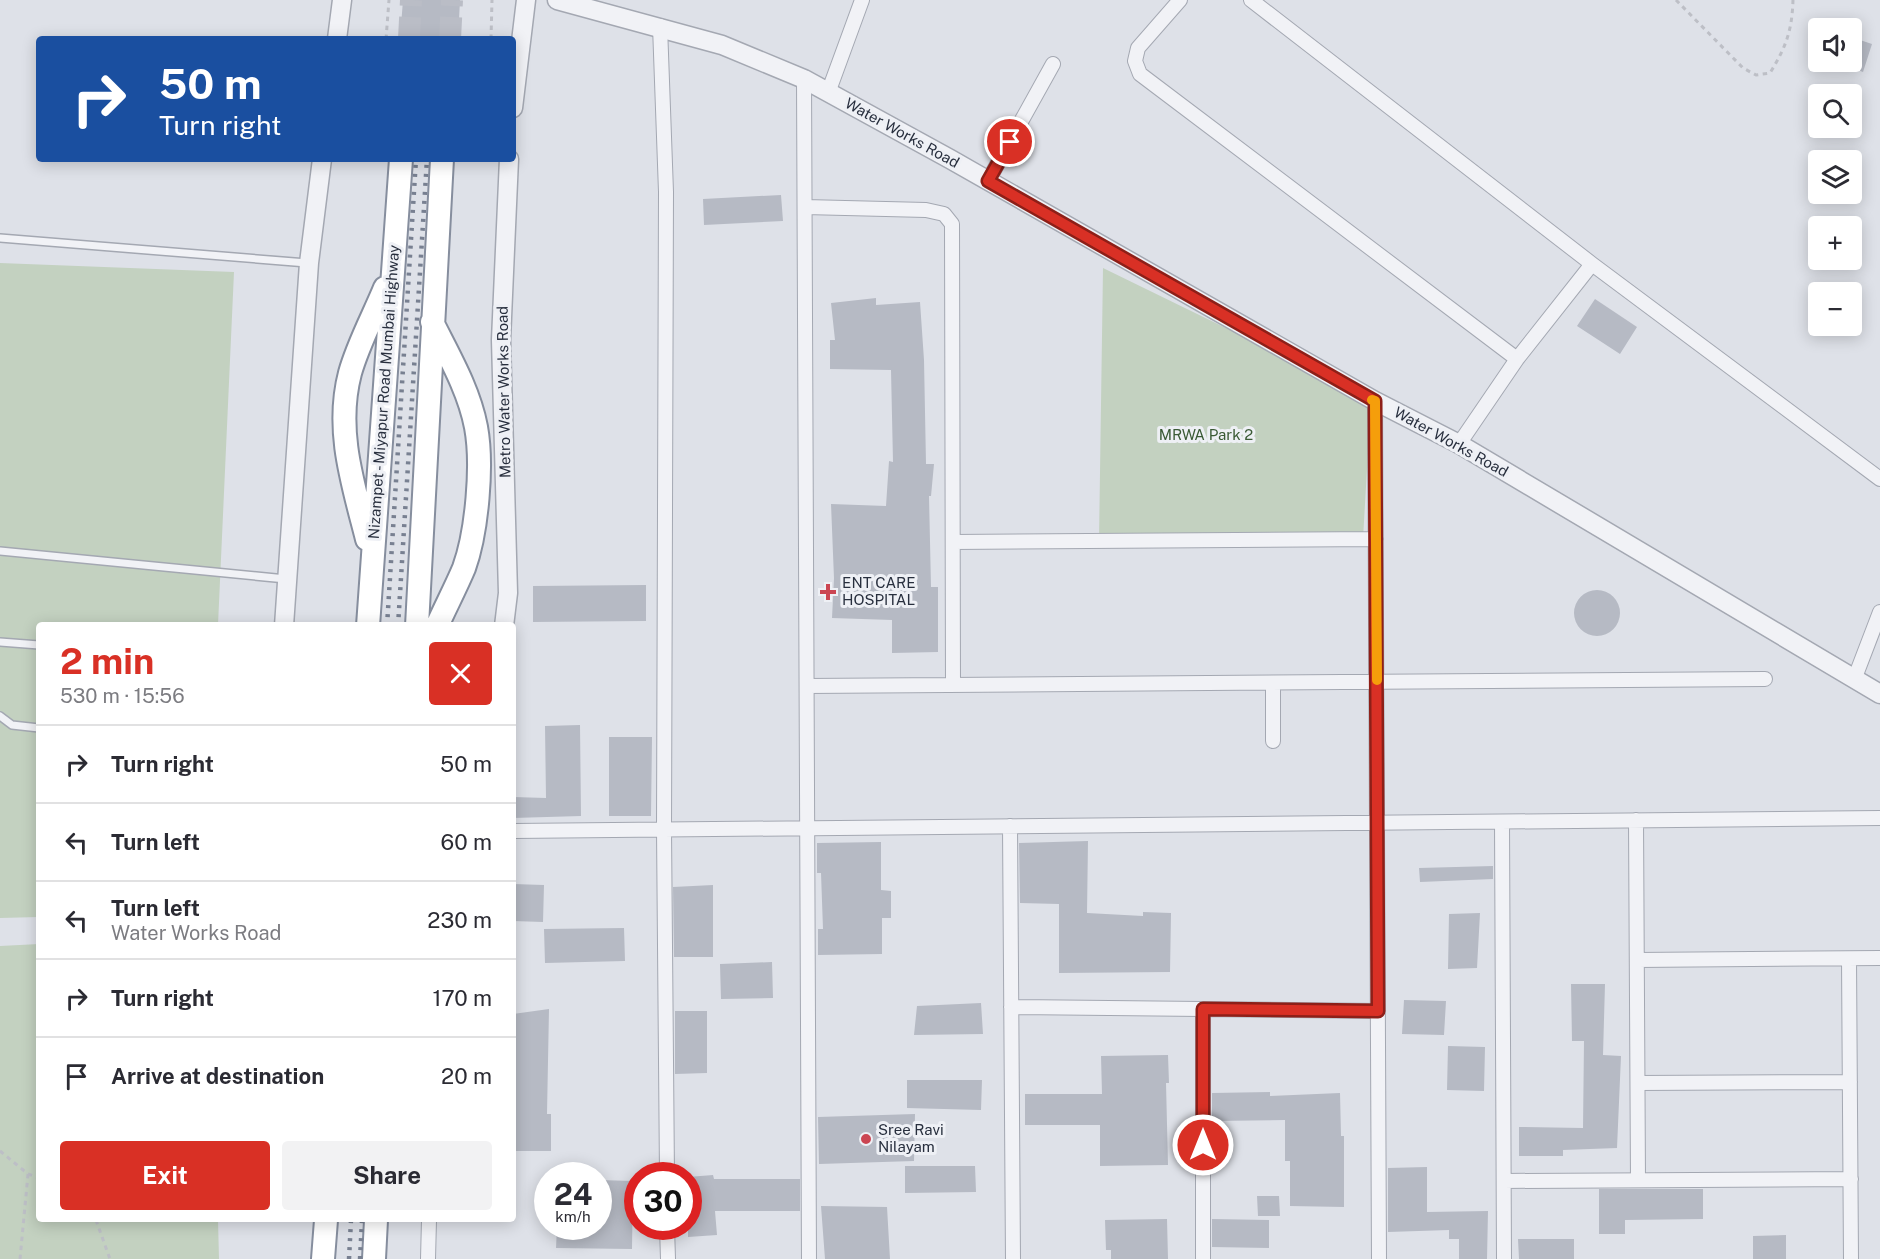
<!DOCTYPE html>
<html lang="en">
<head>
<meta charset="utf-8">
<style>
	:root { --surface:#fff; --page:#f2f2f3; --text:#2b2b33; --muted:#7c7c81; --line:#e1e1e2; --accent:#d93025 }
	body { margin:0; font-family:"Public Sans",sans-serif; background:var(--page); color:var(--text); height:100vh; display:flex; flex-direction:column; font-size:22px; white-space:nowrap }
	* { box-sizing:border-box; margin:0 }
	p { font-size:20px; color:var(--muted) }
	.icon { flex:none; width:33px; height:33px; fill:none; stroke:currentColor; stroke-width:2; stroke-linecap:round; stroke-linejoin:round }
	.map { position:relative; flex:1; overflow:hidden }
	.details { position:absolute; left:36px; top:622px; width:480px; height:600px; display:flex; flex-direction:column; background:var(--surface); border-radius:6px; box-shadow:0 3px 15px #0003 }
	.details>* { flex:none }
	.banner { position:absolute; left:36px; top:36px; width:480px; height:126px; border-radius:6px; box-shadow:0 3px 15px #0003; background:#1a4fa0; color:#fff; overflow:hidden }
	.tools { position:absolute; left:1808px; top:18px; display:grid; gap:12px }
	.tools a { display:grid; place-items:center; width:54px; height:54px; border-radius:6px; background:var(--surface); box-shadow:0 3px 15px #0003; font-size:30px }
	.speed { position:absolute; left:534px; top:1162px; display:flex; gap:12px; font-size:30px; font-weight:700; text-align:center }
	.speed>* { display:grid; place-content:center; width:78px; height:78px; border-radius:50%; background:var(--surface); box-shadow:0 3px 15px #0003; line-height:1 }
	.speed small { font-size:15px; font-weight:400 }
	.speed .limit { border:9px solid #d22; background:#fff; color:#111 }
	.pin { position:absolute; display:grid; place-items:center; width:51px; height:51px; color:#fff; margin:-26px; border:3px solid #fff; border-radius:50%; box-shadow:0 2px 6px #0007 }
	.me { position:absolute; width:66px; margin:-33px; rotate:0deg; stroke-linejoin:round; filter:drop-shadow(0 0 4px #0008) }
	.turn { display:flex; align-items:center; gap:21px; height:126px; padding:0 24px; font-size:27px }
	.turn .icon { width:78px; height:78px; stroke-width:2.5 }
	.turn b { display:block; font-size:42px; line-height:51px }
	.round { display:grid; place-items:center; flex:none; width:63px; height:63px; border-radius:6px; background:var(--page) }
	.overview { display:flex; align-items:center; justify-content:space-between; height:102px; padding:0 24px }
	h1 { font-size:36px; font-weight:700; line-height:45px; color:var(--accent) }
	.action { display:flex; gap:12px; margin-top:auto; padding:12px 24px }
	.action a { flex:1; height:69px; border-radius:6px; background:var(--accent); color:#fff; font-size:24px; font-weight:700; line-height:69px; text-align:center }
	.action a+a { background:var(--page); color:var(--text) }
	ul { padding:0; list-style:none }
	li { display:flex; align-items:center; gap:18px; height:78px; padding:0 24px; border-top:2px solid var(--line) }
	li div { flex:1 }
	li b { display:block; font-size:22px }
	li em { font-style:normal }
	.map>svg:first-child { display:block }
	.green { fill:#c3d1c0 }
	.building { fill:#b6bac4 }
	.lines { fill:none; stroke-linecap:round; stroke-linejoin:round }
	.trunk-tunnel { stroke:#babdc6; stroke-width:22; stroke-dasharray:22 11; stroke-linecap:butt }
	.service-casing { stroke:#a4a8b2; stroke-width:10 }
	.minor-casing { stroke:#a4a8b2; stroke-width:16 }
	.tertiary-casing { stroke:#a4a8b2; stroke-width:21 }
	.trunk-casing { stroke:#868e9e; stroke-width:26 }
	.path { stroke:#bdbfc6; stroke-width:3; stroke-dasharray:4.5 4.5; stroke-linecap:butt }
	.service { stroke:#f1f2f6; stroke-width:7 }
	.minor { stroke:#f1f2f6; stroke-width:14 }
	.tertiary { stroke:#f1f2f6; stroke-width:18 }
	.trunk { stroke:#fff; stroke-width:22 }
	.rail { stroke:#788091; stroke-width:4.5; stroke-dasharray:3 6; stroke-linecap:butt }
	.route-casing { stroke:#8d1f18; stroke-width:15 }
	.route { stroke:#d93025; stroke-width:10 }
	.slow { stroke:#f59e0b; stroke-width:10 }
	.poi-dot { fill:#cb4552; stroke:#eef0f5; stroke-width:2 }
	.labels { text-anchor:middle; stroke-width:6; stroke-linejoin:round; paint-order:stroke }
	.street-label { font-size:15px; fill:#282f3e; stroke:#eef0f5 }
	.park-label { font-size:15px; fill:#3a5a35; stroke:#eef0f5 }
	.poi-label { font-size:15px; fill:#282f3e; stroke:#eef0f5; text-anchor:start }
</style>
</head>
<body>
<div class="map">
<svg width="1880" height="1259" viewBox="0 0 1880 1259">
	<rect width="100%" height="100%" fill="#dee1e8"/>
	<!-- green -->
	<path class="green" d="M0,263l234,9 -16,353 -179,1v291l-39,1z
		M1103,268l268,131 -8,140 -264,2z
		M39,944v276h179l1,39h-219v-313z"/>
	<!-- building -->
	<path class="building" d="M403,0h57l-2,39h-58z
		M1857,39l15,5 -9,28 -15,-6z
		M781,195l2,26 -79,4 -1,-26z
		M876,298v7l44,-3 4,58 2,104h8l-3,32h-2l2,91h7v65l-46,1v-33l-60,-2 2,-40 -3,-74 55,2 3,-45 4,1 -2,-92 -61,-1v-29h5l-4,-37z
		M1595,299l42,28 -17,27 -43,-28z
		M646,585v36l-113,1v-36z
		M1574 613a23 23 0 1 1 46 0a23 23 0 1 1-46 0Z
		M580,725l1,91 -68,2v-21l33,1 -1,-72z
		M609,737h43l-1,79h-42z
		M1088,841l-1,72 56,3v-4l28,1 -1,59 -111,1v-69l-39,-1 -1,-60z
		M881,842v48l10,1v27h-9v36l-64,1v-26h5l-2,-56h-4v-30z
		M1493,866v13l-73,3 -1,-14z
		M513,884l31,1 -1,37 -30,-1z
		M713,885v72h-39l-1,-70z
		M1480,913l-3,55 -29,1 1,-55z
		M624,928l1,33 -80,2 -1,-34z
		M772,962l1,36 -52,1 -1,-35z
		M1571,984h34l-2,71 18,1 -4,92 -54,2v6h-44v-29l64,1 1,-87h-12z
		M1404,1000l42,1 -2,34 -42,-1z
		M981,1003l2,31 -69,1 3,-29z
		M549,1009l-2,105h4v37h-38v-137z
		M675,1011h32v62l-32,1z
		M1448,1046l37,1 -1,44 -37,-1z
		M1168,1055l1,28h-3l2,82 -68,1v-41h-75v-31h77l-1,-38z
		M907,1080h75l-1,30 -74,-2z
		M1270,1092v4l70,-3 1,43h3v71l-54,-1v-45h-5v-41l-73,1v-28z
		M915,1114l-1,47 -95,3 -1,-47z
		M905,1166h70l1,26 -71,1z
		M1427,1167v45l61,-1 -1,48h-28v-20h-10v-9l-61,2v-64z
		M713,1175l1,4h86v32h-85l2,24 -29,2v-60z
		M598,1180l35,1 -1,68 -76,-1 1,-21h41z
		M1599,1189h104v30l-78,1v14h-26z
		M1257,1196h22l1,20h-22z
		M821,1206l66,1 3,52h-65z
		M1167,1219l1,40h-57v-9h-5l-1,-30z
		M1212,1219l57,1v28l-57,-1z
		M1786,1235v24h-33v-23z
		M1518,1239h56v20h-55z"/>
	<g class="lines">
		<!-- trunk-tunnel -->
		<path class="trunk-tunnel" d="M409,39l2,-39
			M450,39l2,-39"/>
		<defs>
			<path id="service" d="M0,238l307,25
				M0,551l286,28
				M0,642l39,3
				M0,716l12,9 27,3"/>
			<path id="minor" d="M1180,0l-42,48 -3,13 5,13 377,285
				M1251,0l341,264 288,215
				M660,26l6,166 -2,638 3,346
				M804,79l5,1180
				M828,93l34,-93
				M988,181l65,-117
				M805,207l121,3 18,4 8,10 1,461
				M1375,401l4,858
				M1459,444l58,-85 75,-95
				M953,542l423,-3
				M1854,680l26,-68
				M807,686l958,-7
				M1273,741v-58
				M1636,820l2,360
				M1502,822l2,437
				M1010,826l3,433
				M513,831l1367,-13
				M1849,959l2,300
				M1637,960l243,-2
				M1011,1007l367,4
				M1638,1083l212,-1
				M1504,1181l347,-2
				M667,1227l1,32
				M428,1259l1,-39
				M1203,1259v-250"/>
			<path id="tertiary" d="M557,0l165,45 82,34 146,80 425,242 84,43 421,250
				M337,39l5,-39
				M513,108l13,-108
				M284,626l25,-363 13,-104
				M504,626l4,-33 -7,-253 8,-181"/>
			<path id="trunk" d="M432,322c17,34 37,68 44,105 7,38 1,105 -12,141 -8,19 -18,38 -27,58
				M367,539c-14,-55 -32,-109 -17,-166 8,-29 24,-58 35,-85
				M368,626l33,-467
				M417,626l25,-467
				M323,1259l3,-39
				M374,1259l2,-39"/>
		</defs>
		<!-- service casing -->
		<use href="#service" class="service-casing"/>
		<!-- minor casing -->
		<use href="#minor" class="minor-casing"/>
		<!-- tertiary casing -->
		<use href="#tertiary" class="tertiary-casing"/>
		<!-- trunk casing -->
		<use href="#trunk" class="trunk-casing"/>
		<!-- path -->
		<path class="path" d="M1676,0l67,68 13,7 14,-2c16,-26 22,-42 23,-73
			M386,39l3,-39
			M491,39l1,-39
			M0,1151l28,23 11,4
			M96,1220l14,39
			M20,1259l8,-85"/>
		<!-- service -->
		<use href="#service" class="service"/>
		<!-- minor -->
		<use href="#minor" class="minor"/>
		<!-- tertiary -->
		<use href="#tertiary" class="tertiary"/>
		<!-- trunk -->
		<use href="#trunk" class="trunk"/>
		<!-- rail -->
		<path class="rail" d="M387,626l29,-467
			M398,626l29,-467
			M349,1259l2,-39
			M360,1259l2,-39"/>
	</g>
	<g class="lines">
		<defs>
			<path id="route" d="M1010,142l-22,39 387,220 3,610 -175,-2v136"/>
		</defs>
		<!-- route casing -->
		<use href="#route" class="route-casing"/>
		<!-- route -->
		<use href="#route" class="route"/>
		<!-- slow -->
		<path class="slow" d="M1372,400l3,1 2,279"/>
	</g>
	<!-- markers -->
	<g class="poi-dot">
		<path d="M825 583h6v6h6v6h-6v6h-6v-6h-6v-6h6z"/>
		<circle cx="866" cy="1139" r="6"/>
	</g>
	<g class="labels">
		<!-- street labels -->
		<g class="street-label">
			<text transform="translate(902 133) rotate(29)" y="5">Water Works Road</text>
			<text transform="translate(384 392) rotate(-86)" y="5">Nizampet - Miyapur Road Mumbai Highway</text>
			<text transform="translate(504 392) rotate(-91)" y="5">Metro Water Works Road</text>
			<text transform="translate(1451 442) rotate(29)" y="5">Water Works Road</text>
		</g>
		<!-- park labels -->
		<g class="park-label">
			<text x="1206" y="440">MRWA Park 2</text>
		</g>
		<!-- poi labels -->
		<g class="poi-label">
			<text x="842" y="588">ENT CARE<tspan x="842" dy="17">HOSPITAL</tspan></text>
			<text x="878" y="1135">Sree Ravi<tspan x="878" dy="17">Nilayam</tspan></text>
		</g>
	</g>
</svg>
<div class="tools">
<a><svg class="icon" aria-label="sound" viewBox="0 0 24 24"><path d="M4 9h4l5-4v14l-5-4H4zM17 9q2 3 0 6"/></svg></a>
<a><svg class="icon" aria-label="search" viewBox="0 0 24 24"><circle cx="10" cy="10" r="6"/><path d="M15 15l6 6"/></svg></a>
<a><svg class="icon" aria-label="layers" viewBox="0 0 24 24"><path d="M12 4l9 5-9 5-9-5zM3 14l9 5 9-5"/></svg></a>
<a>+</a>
<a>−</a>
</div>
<div class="speed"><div>24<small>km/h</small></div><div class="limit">30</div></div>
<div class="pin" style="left:1010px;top:142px;background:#d93025"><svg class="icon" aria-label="arrive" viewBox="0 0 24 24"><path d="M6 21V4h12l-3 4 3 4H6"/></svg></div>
<svg class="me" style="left:1203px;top:1145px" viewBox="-20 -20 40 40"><circle r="17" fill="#d93025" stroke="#fff" stroke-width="3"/><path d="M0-11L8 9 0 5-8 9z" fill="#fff"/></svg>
<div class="banner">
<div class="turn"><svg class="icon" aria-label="right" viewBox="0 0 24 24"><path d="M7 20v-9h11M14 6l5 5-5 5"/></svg><div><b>50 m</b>Turn right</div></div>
</div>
<section class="details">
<div class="overview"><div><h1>2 min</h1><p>530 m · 15:56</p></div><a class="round" style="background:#d93025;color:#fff"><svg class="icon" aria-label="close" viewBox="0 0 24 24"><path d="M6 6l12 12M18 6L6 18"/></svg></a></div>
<ul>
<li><svg class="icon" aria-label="right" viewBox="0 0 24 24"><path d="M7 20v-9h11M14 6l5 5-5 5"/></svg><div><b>Turn right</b></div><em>50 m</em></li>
<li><svg class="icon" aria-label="left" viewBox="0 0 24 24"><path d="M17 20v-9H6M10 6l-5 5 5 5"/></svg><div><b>Turn left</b></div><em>60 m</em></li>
<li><svg class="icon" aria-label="left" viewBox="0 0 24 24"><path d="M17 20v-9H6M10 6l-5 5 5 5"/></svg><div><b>Turn left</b><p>Water Works Road</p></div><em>230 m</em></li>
<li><svg class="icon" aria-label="right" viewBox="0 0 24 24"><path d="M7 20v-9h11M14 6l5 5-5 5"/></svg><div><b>Turn right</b></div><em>170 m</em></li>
<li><svg class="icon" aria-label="arrive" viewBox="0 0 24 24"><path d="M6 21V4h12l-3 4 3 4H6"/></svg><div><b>Arrive at destination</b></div><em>20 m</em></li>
</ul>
<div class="action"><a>Exit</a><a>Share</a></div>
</section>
</div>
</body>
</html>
